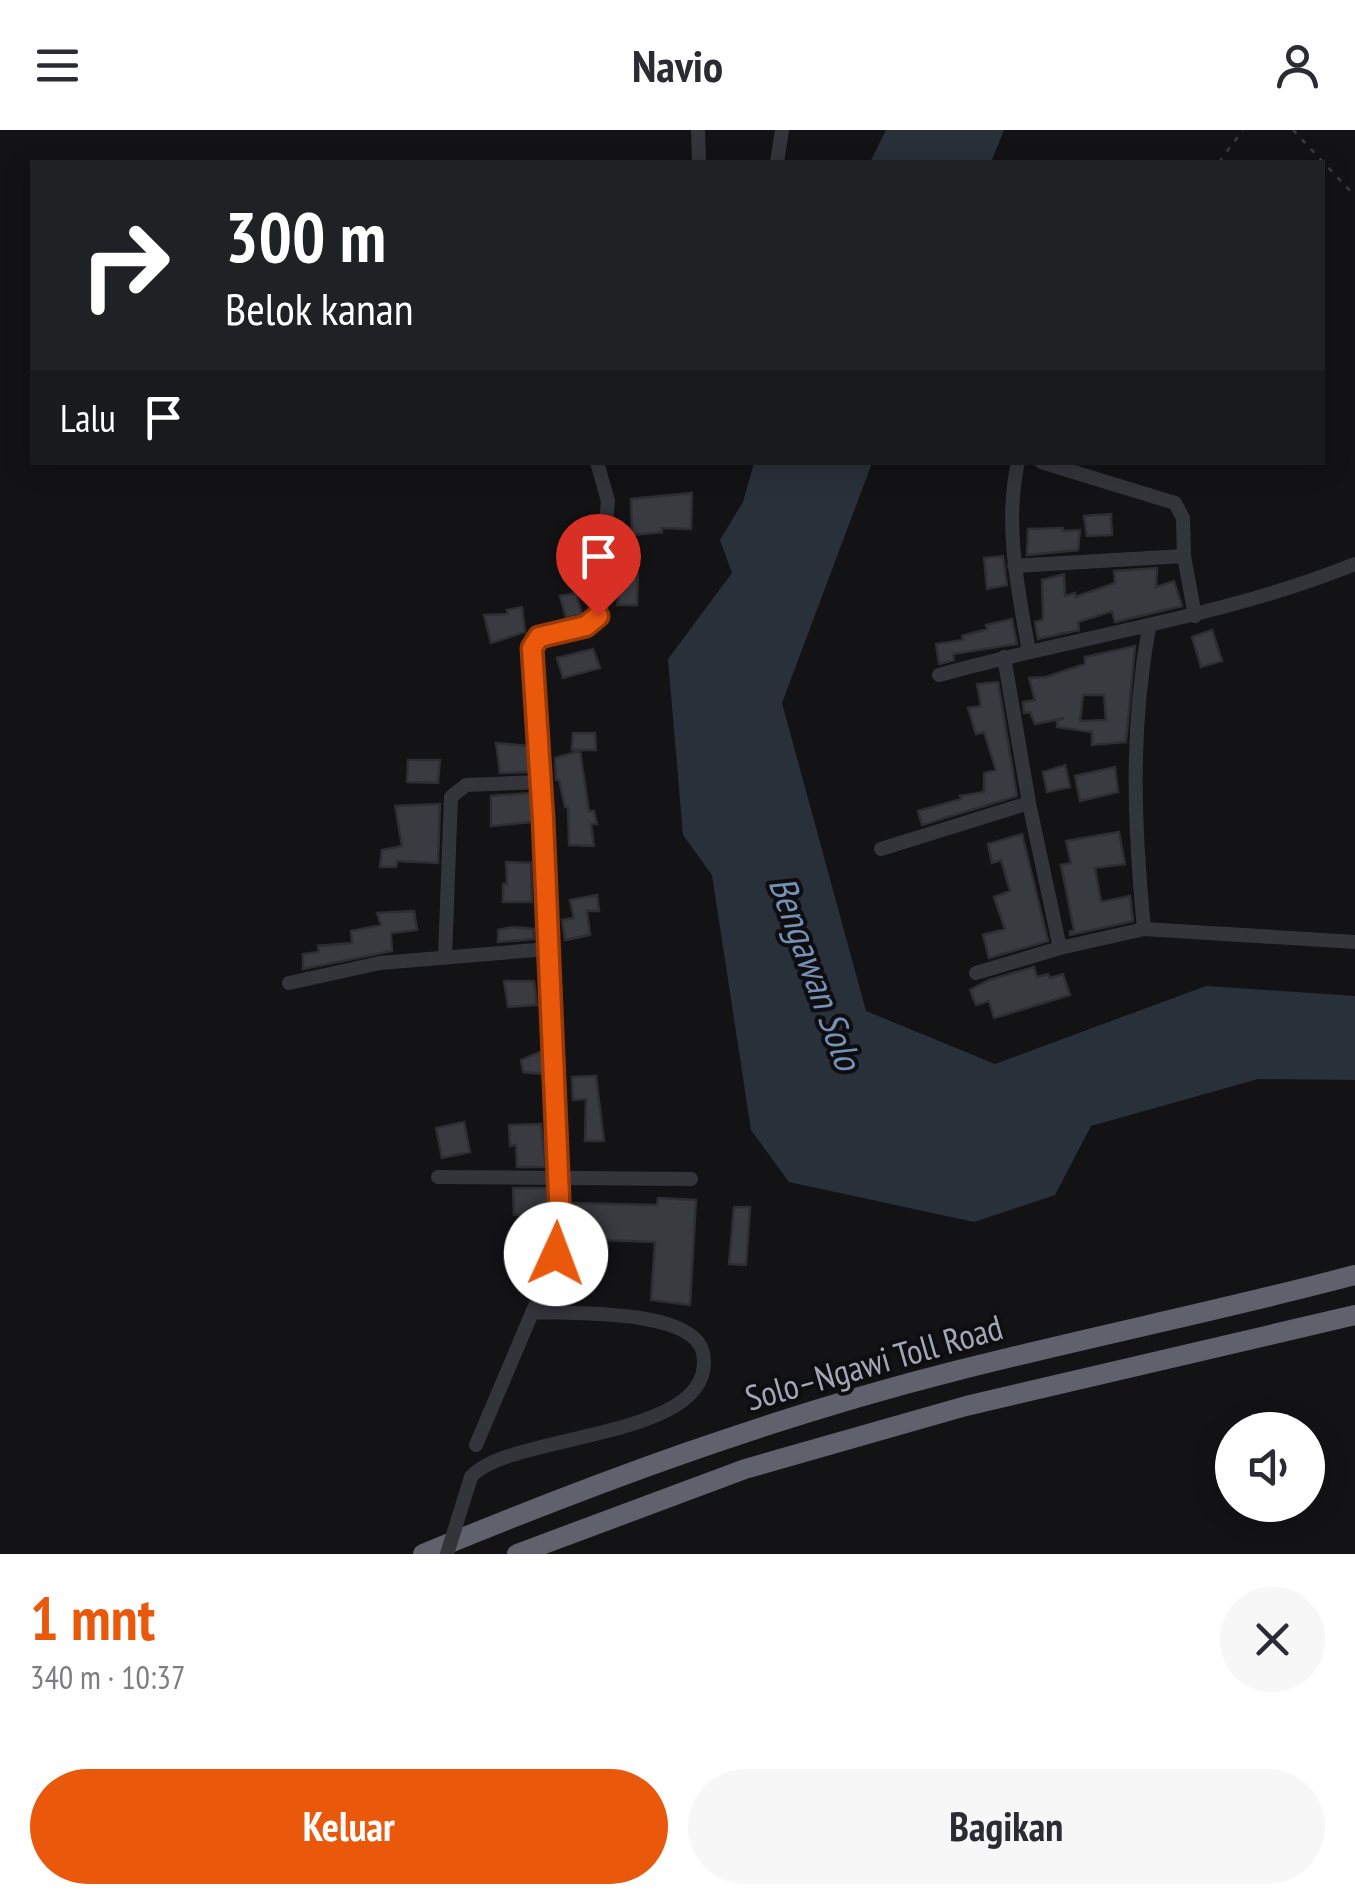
<!DOCTYPE html>
<html lang="id">
<head>
<meta charset="utf-8">
<style>
	:root { --surface:#fff; --page:#f7f7f7; --text:#2b2b33; --muted:#7c7c81; --accent:#ea580c }
	body { margin:0; font-family:"PT Sans Narrow",sans-serif; background:var(--page); color:var(--text); height:100vh; display:flex; flex-direction:column; font-size:38px; white-space:nowrap }
	* { box-sizing:border-box; margin:0 }
	p { font-size:32px; color:var(--muted) }
	.icon { flex:none; width:55px; height:55px; fill:none; stroke:currentColor; stroke-width:2; stroke-linecap:round; stroke-linejoin:round }
	.map { position:relative; height:1424px; overflow:hidden }
	.side { display:flex; flex-direction:column; background:var(--surface); flex:1 }
	.side>* { flex:none }
	.top-card { position:absolute; left:30px; top:30px; width:1295px; height:305px; border-radius:0px; box-shadow:0 5px 25px #0003; background:#202124; color:#fff; overflow:hidden }
	.buttons { position:absolute; left:1215px; top:1282px; display:grid; gap:20px }
	.buttons a { display:grid; place-items:center; width:110px; height:110px; border-radius:50%; background:var(--surface); box-shadow:0 5px 25px #0003; font-size:50px }
	.pin { position:absolute; display:grid; place-items:center; width:85px; height:85px; color:#fff; margin:-102px -42px; border-radius:50% 50% 50% 0; rotate:-45deg; box-shadow:0 0 10px #0007 }
	.pin .icon { rotate:45deg }
	.me { position:absolute; width:110px; margin:-55px; rotate:2deg; stroke-linejoin:round; filter:drop-shadow(0 0 8px #0008) }
	.turn { display:flex; align-items:center; gap:35px; height:210px; padding:0 30px; font-size:45px }
	.turn .icon { width:130px; height:130px; stroke-width:2.5 }
	.turn b { display:block; font-size:70px; line-height:85px }
	.then { display:flex; align-items:center; height:95px; padding:0 30px; background:#0003; gap:20px; font-size:38px }
	.round { display:grid; place-items:center; flex:none; width:105px; height:105px; border-radius:52px; background:var(--page) }
	.headline { display:flex; align-items:center; justify-content:space-between; height:170px; padding:0 30px }
	h1 { font-size:60px; font-weight:700; line-height:75px; color:var(--accent) }
	.cta { display:flex; gap:20px; margin-top:auto; padding:20px 30px }
	.cta a { flex:1; height:115px; border-radius:60px; background:var(--accent); color:#fff; font-size:40px; font-weight:700; line-height:115px; text-align:center }
	.cta a+a { background:var(--page); color:var(--text) }
	header { display:flex; justify-content:space-between; align-items:center; height:130px; padding:0 30px; background:var(--surface); font-size:45px; font-weight:700 }
	.map>svg:first-child { display:block }
	.water { fill:#28303a }
	.building { fill:#3a3b40; stroke:#2e2d31; stroke-width:2.5; fill-rule:evenodd }
	.lines { fill:none; stroke-linecap:round; stroke-linejoin:round }
	.path { stroke:#3a3b42; stroke-width:2.5; stroke-dasharray:5 8; stroke-linecap:butt }
	.minor { stroke:#34343b; stroke-width:14 }
	.highway { stroke:#5f616c; stroke-width:20 }
	.minor-bridge { stroke:#34343b; stroke-width:14 }
	.route-casing { stroke:#983908; stroke-width:25 }
	.route { stroke:#ea580c; stroke-width:18 }
	.labels { text-anchor:middle; stroke-width:8; stroke-linejoin:round; paint-order:stroke }
	.street-label { font-size:35px; fill:#a3a7b7; stroke:#0e0e10 }
	.water-label { font-size:38px; font-style:italic; fill:#7690b6; stroke:#0e0e10 }
</style>
</head>
<body>
<header><svg class="icon" aria-label="menu" viewBox="0 0 24 24"><path d="M4 6h16M4 12h16M4 18h16"/></svg>Navio<svg class="icon" aria-label="person" viewBox="0 0 24 24"><circle cx="12" cy="8" r="4"/><path d="M4 21q1-7 8-7t8 7"/></svg></header>
<div class="map">
<svg width="1355" height="1424" viewBox="0 0 1355 1424">
	<rect width="100%" height="100%" fill="#131315"/>
	<!-- water -->
	<path class="water" d="M886,0h118l-13,32h-121z
		M754,333h118l-90,240 84,308 129,53 211,-78 149,10v84l-97,-1 -167,47 -36,69 -81,27 -185,-40 -38,-52 -39,-255 -29,-40 -15,-176 64,-86 -12,-33 23,-38z"/>
	<!-- building -->
	<path class="building" d="M692,363l-1,36 -29,-1v4l-30,3 -1,-36z
		M1111,384l1,21 -25,1 -3,-20z
		M1063,398v3l17,-1 -2,20 -51,5 1,-26z
		M1003,426l4,29 -20,4 -3,-31z
		M1157,438l-1,19 18,-6 8,25 -67,16 -3,-11 -34,11 1,8 -41,9 -3,-17 8,-2 -1,-40 22,-6 1,22 10,-3v4l40,-14 -1,-12z
		M622,443l16,1 -1,31h-20z
		M576,463l6,21 -16,4 -6,-22z
		M522,477l3,25 -34,11 -7,-28 24,-1 -1,-4z
		M1012,489l5,25 -64,10 1,6 -15,4 -3,-20 27,-4 -1,-4 25,-7 -1,-4z
		M1212,500l10,31 -21,6 -9,-30z
		M1135,516l-9,96 -34,3v-13l-35,-5v-6l7,-3 -29,6 -5,-12 -6,1 -1,-11 12,-2 -6,-22 17,-1 39,-13v-7zM1083,565h21l2,25 -26,1z
		M593,519l7,19 -37,10 -6,-20z
		M998,552l19,114 -95,29 -4,-14 43,-12 -1,-3 24,-4v-19l12,-3 -12,-38 -8,2 -8,-26 13,-2 -4,-22z
		M573,603h22l1,17h-24z
		M496,613l32,3 2,26 -30,1z
		M580,621l9,60h5l3,13h-6l3,22 -25,-1 -1,-38h-3l-6,-27h-3l-1,-22z
		M408,630h32l-2,23 -31,-1z
		M1065,635l5,22 -23,5 -4,-20z
		M1115,637l3,25 -38,9 -5,-25z
		M531,663l1,29 -41,4v-30z
		M440,674l-2,59 -41,-2 -1,6h-16l2,-17 20,-4 -7,-40z
		M1119,702l6,32 -30,4 6,34 29,-6 3,25 -63,14v-4l4,-1 -13,-65 10,-2 -5,-22z
		M1022,704l26,107 -59,17 -6,-23 22,-6 -11,-32 16,-6 -9,-31 -9,3 -4,-19z
		M506,732l25,1 1,39h-29v-18h4z
		M597,765l2,16h-12l3,24 -25,5 -3,-20 12,-2 -4,-18z
		M414,781l3,19 -26,3 1,18 -89,18v-15l16,-2 -1,-6 34,-3 -1,-12 30,-6 -4,-12z
		M513,797l21,2v10l-36,3v-12z
		M1034,837l3,10 11,-3 2,4 13,-4 7,21 -76,23 -5,-17 -13,4 -6,-15 19,-10z
		M504,851h30l3,24 -29,2z
		M542,921l1,23 -20,-2 -2,-12z
		M596,946l8,65h-19l1,-42 -13,1 -1,-23z
		M464,992l6,30 -28,6 -6,-30z
		M541,994l5,43h-29l-1,-22 -6,1 -1,-21z
		M513,1058h34l1,21 -17,1v5h-17z
		M658,1068l38,2 -6,105 -39,-5 4,-58 -83,-3 1,-36 84,2z
		M734,1077h16l-4,58 -17,-1z"/>
	<g class="lines">
		<!-- path -->
		<path class="path" d="M1293,0l62,66
			M1219,32l24,-32"/>
		<!-- minor -->
		<path class="minor" d="M698,0l1,32
			M777,32l5,-32
			M1018,332c-14,63 0,127 11,190
			M1041,332l134,41 8,15 1,38
			M1014,436l170,-10 11,60
			M1004,527l25,146 31,145
			M939,545c139,-39 282,-57 416,-111
			M881,719l148,-46
			M1144,799c-10,-106 -14,-197 5,-302
			M445,827l6,-160 15,-12 75,-3
			M976,843l84,-25 84,-19 211,13
			M289,853l91,-20 168,-14
			M438,1047l253,2
			M476,1315l81,-191 3,-19 -17,-416 -10,-170 6,-12 47,-11 11,-10 11,-115 -11,-39
			M471,1347c37,-45 249,-36 232,-124 -9,-45 -134,-39 -170,-41"/>
		<!-- highway -->
		<path class="highway" d="M423,1424c174,-72 350,-137 532,-183 133,-34 268,-61 400,-96
			M517,1424l228,-85 221,-63 389,-91"/>
		<!-- minor-bridge -->
		<path class="minor-bridge" d="M447,1424l24,-77"/>
	</g>
	<g class="lines">
		<defs>
			<path id="route" d="M556,1124l4,-32 -17,-403 -11,-171 7,-11 47,-11 12,-10"/>
		</defs>
		<!-- route casing -->
		<use href="#route" class="route-casing"/>
		<!-- route -->
		<use href="#route" class="route"/>
	</g>
	<g class="labels">
		<!-- street labels -->
		<g class="street-label">
			<text transform="translate(874 1233) rotate(-16)" y="12">Solo–Ngawi Toll Road</text>
		</g>
		<!-- water labels -->
		<g class="water-label">
			<text transform="translate(815 843) rotate(70)" y="13">Bengawan Solo</text>
		</g>
	</g>
</svg>
<div class="buttons">
<a><svg class="icon" aria-label="sound" viewBox="0 0 24 24"><path d="M4 9h4l5-4v14l-5-4H4zM17 9q2 3 0 6"/></svg></a>
</div>
<div class="pin" style="left:598px;top:486px;background:#d93025"><svg class="icon" aria-label="arrive" viewBox="0 0 24 24"><path d="M6 21V4h12l-3 4 3 4H6"/></svg></div>
<svg class="me" style="left:556px;top:1124px" viewBox="-20 -20 40 40"><circle r="19" fill="#fff"/><path d="M0-13L10 11 0 6-10 11z" fill="#ea580c"/></svg>
<div class="top-card">
<div class="turn"><svg class="icon" aria-label="right" viewBox="0 0 24 24"><path d="M7 20v-9h11M14 6l5 5-5 5"/></svg><div><b>300 m</b>Belok kanan</div></div>
<div class="then">Lalu<svg class="icon" aria-label="arrive" viewBox="0 0 24 24"><path d="M6 21V4h12l-3 4 3 4H6"/></svg></div>
</div>
</div>
<section class="side">
<div class="headline"><div><h1>1 mnt</h1><p>340 m · 10:37</p></div><a class="round"><svg class="icon" aria-label="close" viewBox="0 0 24 24"><path d="M6 6l12 12M18 6L6 18"/></svg></a></div>
<div class="cta"><a>Keluar</a><a>Bagikan</a></div>
</section>
</body>
</html>
